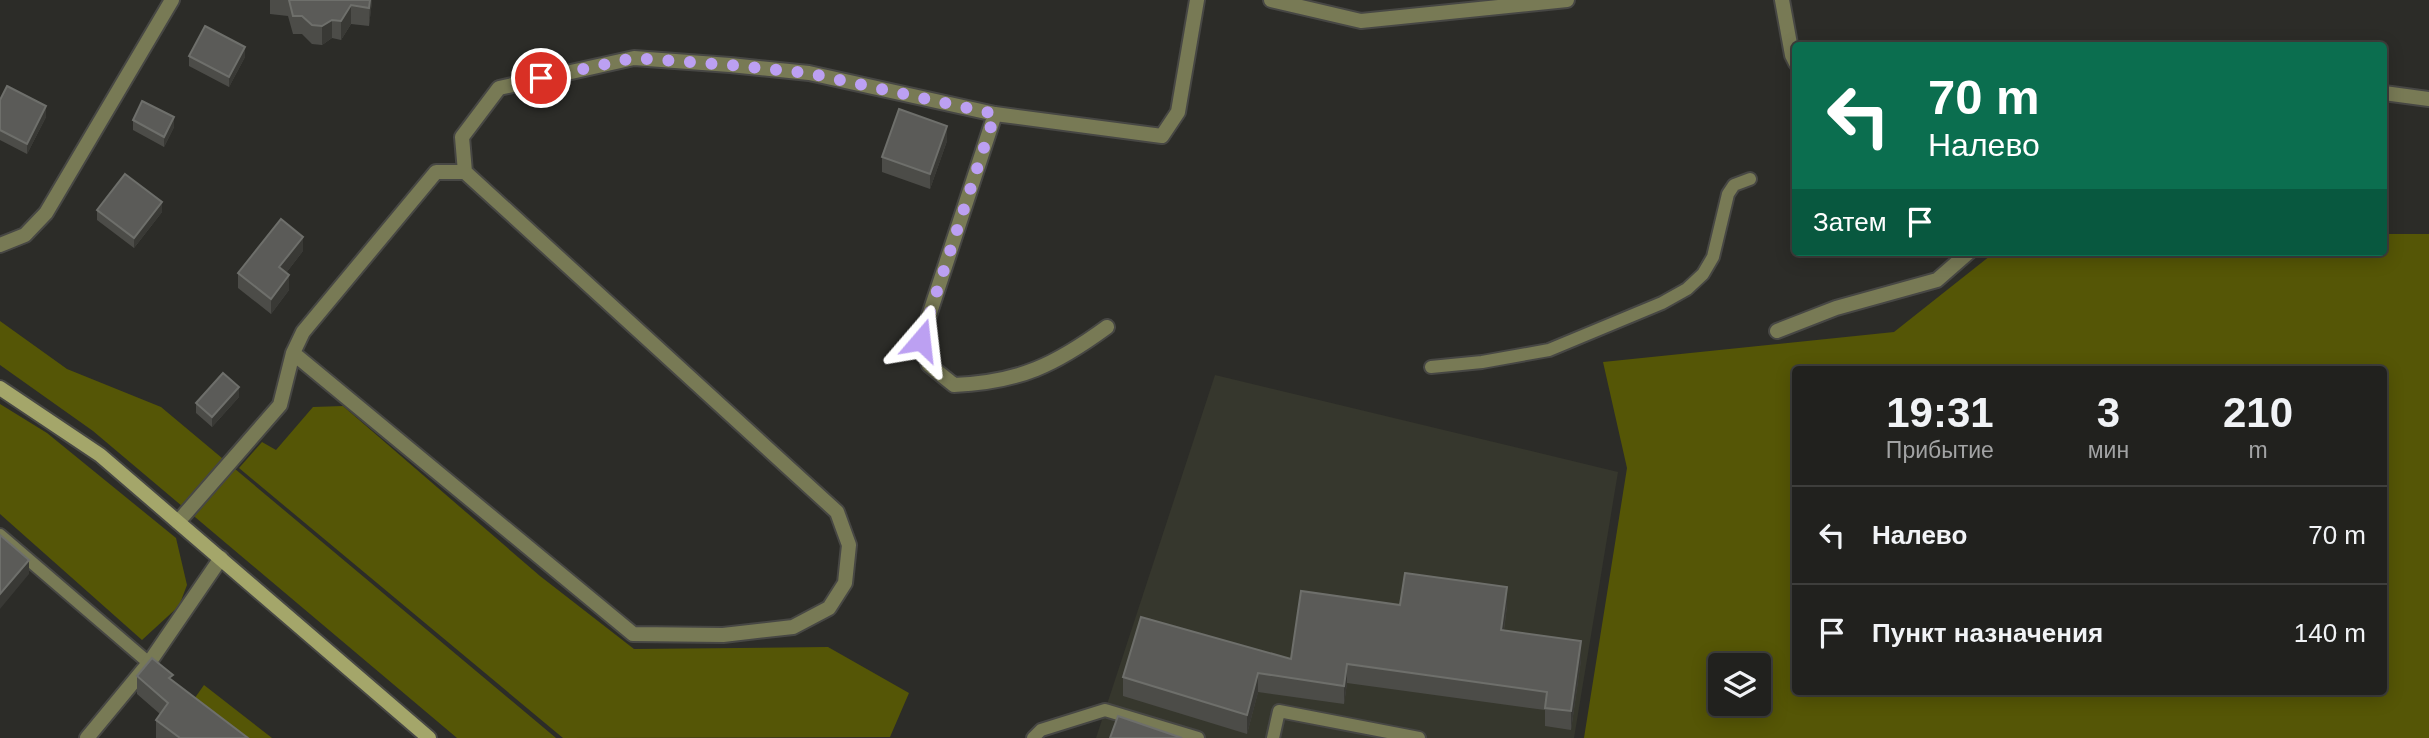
<!DOCTYPE html>
<html lang="ru">
<head>
<meta charset="utf-8">
<style>
	:root { --surface:#21211e; --page:#2d2e2b; --text:#f1f3f6; --muted:#a2a3a4; --line:#3e3e3c }
	body { margin:0; font-family:Helvetica,sans-serif; background:var(--page); color:var(--text); height:100vh; display:flex; flex-direction:column; font-size:26px; white-space:nowrap }
	* { box-sizing:border-box; margin:0 }
	p { font-size:23px; color:var(--muted) }
	.icon { flex:none; width:38px; height:38px; fill:none; stroke:currentColor; stroke-width:2; stroke-linecap:round; stroke-linejoin:round }
	.map { position:relative; flex:1; overflow:hidden }
	.details { position:absolute; left:1792px; top:366px; width:595px; height:329px; display:flex; flex-direction:column; background:var(--surface); border-radius:7px; box-shadow:0 4px 18px #0003,0 0 0 2px var(--line) }
	.details>* { flex:none }
	.top-card { position:absolute; left:1792px; top:42px; width:595px; height:214px; border-radius:7px; box-shadow:0 4px 18px #0003,0 0 0 2px var(--line); background:#0b6e4f; color:#fff; overflow:hidden }
	.controls { position:absolute; left:1708px; top:653px; display:grid; gap:14px }
	.controls a { display:grid; place-items:center; width:63px; height:63px; border-radius:7px; background:var(--surface); box-shadow:0 4px 18px #0003,0 0 0 2px var(--line); font-size:35px }
	.pin { position:absolute; display:grid; place-items:center; width:60px; height:60px; color:#fff; margin:-30px; border:4px solid #fff; border-radius:50%; box-shadow:0 2px 7px #0007 }
	.me { position:absolute; width:77px; margin:-38px; rotate:17deg; stroke-linejoin:round; filter:drop-shadow(0 0 5px #0008) }
	.turn { display:flex; align-items:center; gap:24px; height:147px; padding:0 21px; font-size:32px }
	.turn .icon { width:91px; height:91px; stroke-width:2.5 }
	.turn b { display:block; font-size:49px; line-height:60px }
	.then { display:flex; align-items:center; height:66px; padding:0 21px; background:#0003; gap:14px; font-size:26px }
	.eta { display:flex; justify-content:space-evenly; align-items:center; height:119px; text-align:center }
	.eta b { font-size:42px; font-weight:700; line-height:49px }
	ul { padding:0; list-style:none }
	li { display:flex; align-items:center; gap:21px; height:98px; padding:0 21px; border-top:2px solid var(--line) }
	li div { flex:1 }
	li b { display:block; font-size:26px }
	li em { font-style:normal }
	.map>svg:first-child { display:block }
	.built { fill:#36372d }
	.green { fill:#555606; fill-rule:evenodd }
	.lines { fill:none; stroke-linecap:round; stroke-linejoin:round }
	.lane-casing { stroke:#474744; stroke-width:16 }
	.street-casing { stroke:#474744; stroke-width:18 }
	.secondary-casing { stroke:#474744; stroke-width:18 }
	.lane { stroke:#787a55; stroke-width:12 }
	.street { stroke:#787a55; stroke-width:14 }
	.secondary { stroke:#a4a66a; stroke-width:14 }
	.wall { fill:#4c4c48 }
	.shaded-wall { fill:#393935 }
	.building { fill:#5b5b58; stroke:#6e6f6b; stroke-width:2 }
	.route { stroke:#bca0f2; stroke-width:12; stroke-dasharray:0 21.6 }
</style>
</head>
<body>
<div class="map">
<svg width="2429" height="738" viewBox="0 0 2429 738">
	<rect width="100%" height="100%" fill="#2c2c28"/>
	<!-- built -->
	<path class="built" d="M1215,375l403,97 -44,266h-478z"/>
	<!-- green -->
	<path class="green" d="M2384,234h45v504h-845l43,-270 -24,-106 291,-30 101,-80h389zM2384,369v322h-588v-322zM1759,665v39h-39v-39z
		M0,321l67,48 94,38 395,331h-99l-364,-307 -93,-66z
		M0,404l47,29 129,105 11,47 -8,21 -37,34 -142,-126z
		M343,406l197,170 94,73 194,-2 81,46 -19,44 -327,1 -324,-270 23,-26 14,8 37,-43z
		M204,685l68,53h-33l-47,-36z"/>
	<g class="lines">
		<defs>
			<path id="lane" d="M1431,367l51,-5 67,-12 113,-47 25,-14 16,-15 10,-17 15,-63 6,-9 16,-6
				M0,535l149,128
				M1033,738l8,-8 64,-20 93,28
				M1273,738l6,-27 140,27"/>
			<path id="street" d="M1271,0l90,21 206,-21
				M1782,0l10,55 4,8
				M2384,93l45,6
				M995,114l-74,226 8,25 25,20c66,-3 101,-20 153,-58
				M465,172h-29l-133,160 -10,21 340,281 90,1 70,-8 36,-19 16,-25 4,-38 -12,-33 -372,-340 -3,-35 37,-49 135,-30 96,7 79,8 186,41 167,22 16,-24 19,-112
				M0,245l25,-10 21,-22 126,-213
				M1777,331l59,-23 101,-28 32,-28
				M178,522l102,-117 13,-52
				M87,738l62,-75 72,-105"/>
			<path id="secondary" d="M0,388l100,67 329,283"/>
		</defs>
		<!-- lane casing -->
		<use href="#lane" class="lane-casing"/>
		<!-- street casing -->
		<use href="#street" class="street-casing"/>
		<!-- secondary casing -->
		<use href="#secondary" class="secondary-casing"/>
		<!-- lane -->
		<use href="#lane" class="lane"/>
		<!-- street -->
		<use href="#street" class="street"/>
		<!-- secondary -->
		<use href="#secondary" class="secondary"/>
	</g>
	<!-- wall -->
	<path class="wall" d="M270,0h102l-3,26 -18,-2 -10,16 -9,-2 -10,7 -10,-1 -10,-10h-9l-5,-18 -18,-2z
		M189,56l56,1 -16,30 -40,-21z
		M0,100l46,17 -19,37 -27,-14z
		M133,120l41,7 -10,20 -31,-17z
		M947,141l-17,48 -48,-17v-15z
		M97,210l65,2 -28,36 -37,-28z
		M303,251l-17,22 3,17 -18,24 -33,-26v-15z
		M239,397l-27,30 -16,-14v-10z
		M1400,605l107,1 -3,24 77,30 -10,70 -26,-4v-16l-198,-27 -3,21 -86,-12 -11,42 -124,-38v-19l168,-18z
		M137,676l36,5 75,57h-92v-18l4,-6 -23,-20z"/>
	<!-- shaded-wall -->
	<path class="shaded-wall" d="M370,0h2v2l-3,24z
		M351,5v19l-10,16v-19z
		M332,20v18l-10,7v-19z
		M245,47v10l-16,30v-10z
		M46,106v11l-19,37v-10z
		M174,117v10l-10,20v-10z
		M947,126v15l-17,48v-15z
		M162,202v10l-28,36v-10z
		M303,237v14l-24,31v-15z
		M289,275v15l-18,24v-15z
		M239,387v10l-27,30v-10z
		M29,560v14l-29,35v-15z
		M1507,587v19l-6,43v-19z
		M1581,641v19l-10,70v-19z
		M1347,664v19l-3,21v-18z
		M1258,673v19l-11,42v-19z"/>
	<!-- building -->
	<path class="building" d="M289,0h81l-1,8 -18,-3 -10,16 -9,-1 -10,6 -10,-1 -10,-9h-9z
		M205,26l40,21 -16,30 -40,-21z
		M7,86l39,20 -19,38 -27,-14v-30z
		M142,101l32,16 -10,20 -31,-17z
		M899,109l48,17 -17,48 -48,-17z
		M125,174l37,28 -28,36 -37,-28z
		M281,219l22,18 -24,30 10,8 -18,24 -33,-26z
		M223,373l16,14 -27,30 -16,-14z
		M0,535l29,25 -29,34z
		M1405,573l102,14 -6,43 80,11 -10,70 -26,-3 2,-16 -200,-28 -3,22 -86,-13 -11,42 -124,-38 18,-60 150,42 10,-68 99,14z
		M152,658l21,17 -4,3 79,60h-68l-24,-18 12,-17 -31,-27z
		M1118,716l64,22h-72z"/>
	<g class="lines">
		<!-- route -->
		<path class="route" d="M541,78l93,-20 96,7 78,8 187,41 -74,226"/>
	</g>
</svg>
<div class="controls">
<a><svg class="icon" aria-label="layers" viewBox="0 0 24 24"><path d="M12 4l9 5-9 5-9-5zM3 14l9 5 9-5"/></svg></a>
</div>
<div class="pin" style="left:541px;top:78px;background:#d93025"><svg class="icon" aria-label="arrive" viewBox="0 0 24 24"><path d="M6 21V4h12l-3 4 3 4H6"/></svg></div>
<svg class="me" style="left:921px;top:340px" viewBox="-20 -20 40 40"><path d="M0-17L14 15 0 8-14 15z" fill="#bca0f2" stroke="#fff" stroke-width="4"/></svg>
<div class="top-card">
<div class="turn"><svg class="icon" aria-label="left" viewBox="0 0 24 24"><path d="M17 20v-9H6M10 6l-5 5 5 5"/></svg><div><b>70 m</b>Налево</div></div>
<div class="then">Затем<svg class="icon" aria-label="arrive" viewBox="0 0 24 24"><path d="M6 21V4h12l-3 4 3 4H6"/></svg></div>
</div>
<section class="details">
<div class="eta">
<div><b>19:31</b><p>Прибытие</p></div>
<div><b>3</b><p>мин</p></div>
<div><b>210</b><p>m</p></div>
</div>
<ul>
<li><svg class="icon" aria-label="left" viewBox="0 0 24 24"><path d="M17 20v-9H6M10 6l-5 5 5 5"/></svg><div><b>Налево</b></div><em>70 m</em></li>
<li><svg class="icon" aria-label="arrive" viewBox="0 0 24 24"><path d="M6 21V4h12l-3 4 3 4H6"/></svg><div><b>Пункт назначения</b></div><em>140 m</em></li>
</ul>
</section>
</div>
</body>
</html>
